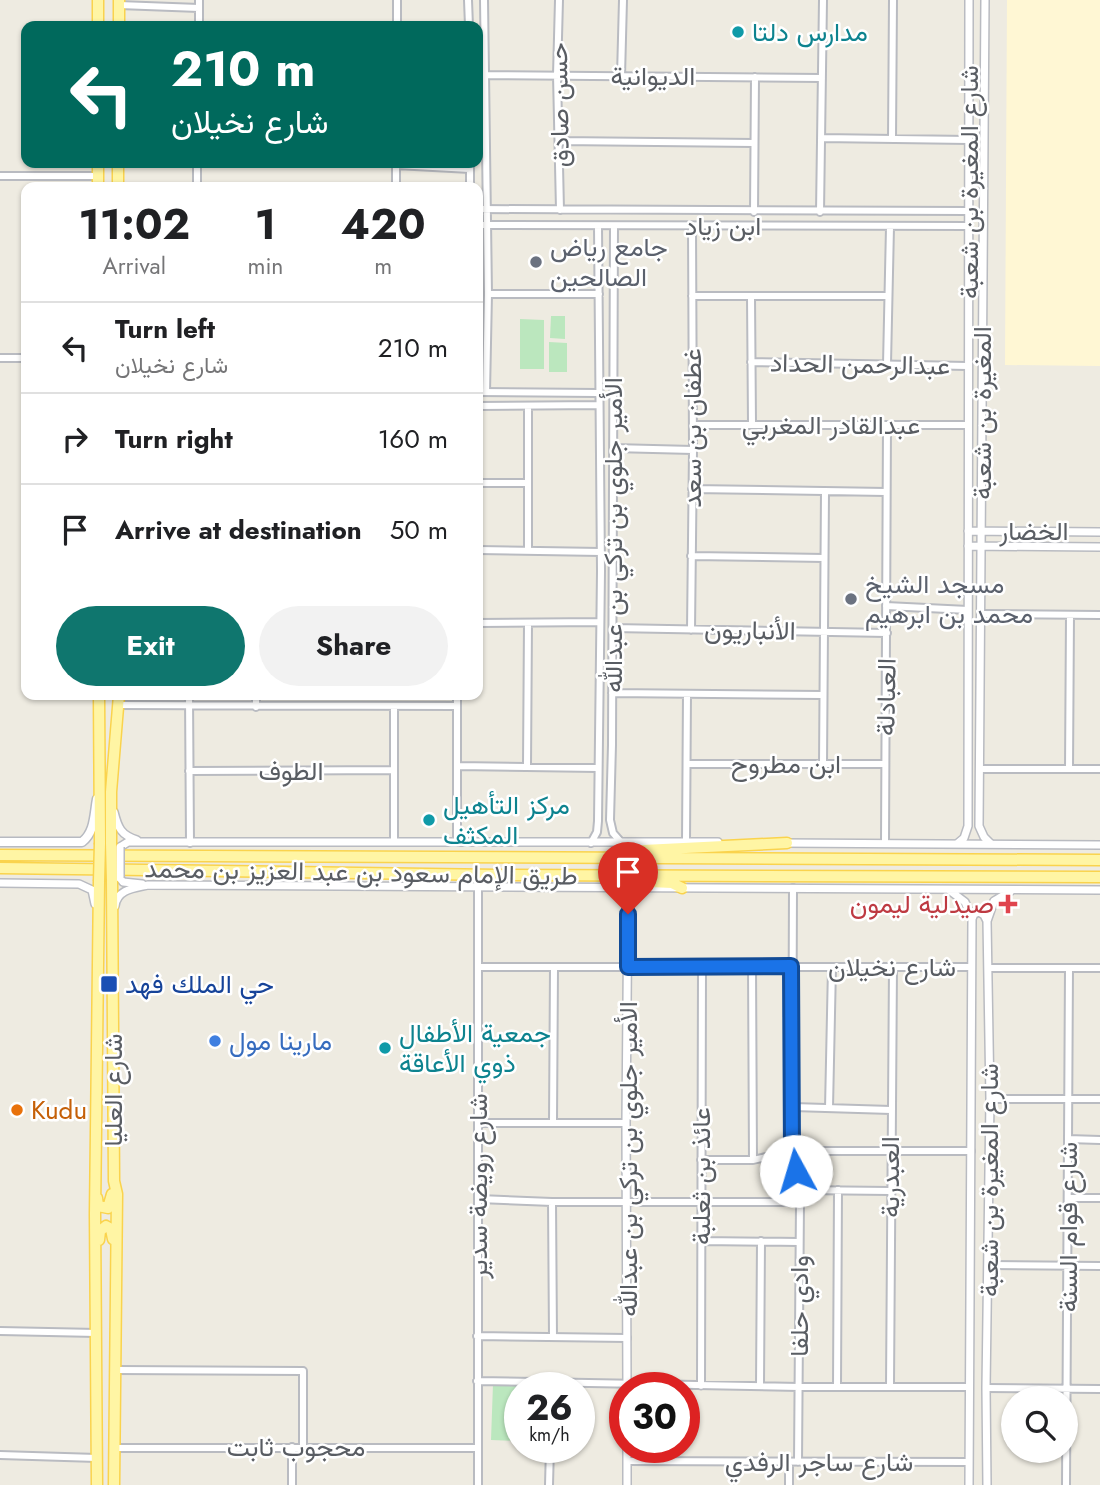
<!DOCTYPE html>
<html lang="en">
<head>
<meta charset="utf-8">
<style>
	:root { --surface:#fff; --page:#f2f2f2; --text:#202124; --muted:#757577; --line:#e0e0e0; --accent:#0f766e }
	body { margin:0; font-family:Jost,Vazirmatn,sans-serif; background:var(--page); color:var(--text); height:100vh; display:flex; flex-direction:column; font-size:26px; white-space:nowrap }
	* { box-sizing:border-box; margin:0 }
	p { font-size:23px; color:var(--muted) }
	.icon { flex:none; width:38px; height:38px; fill:none; stroke:currentColor; stroke-width:2; stroke-linecap:round; stroke-linejoin:round }
	.map { position:relative; flex:1; overflow:hidden }
	.details { position:absolute; left:21px; top:182px; width:462px; height:518px; display:flex; flex-direction:column; background:var(--surface); border-radius:14px; box-shadow:0 2px 5px #0004 }
	.details>* { flex:none }
	.top-card { position:absolute; left:21px; top:21px; width:462px; height:147px; border-radius:14px; box-shadow:0 2px 5px #0004; background:#00695c; color:#fff; overflow:hidden }
	.fabs { position:absolute; left:1001px; top:1386px; display:grid; gap:14px }
	.fabs a { display:grid; place-items:center; width:77px; height:77px; border-radius:50%; background:var(--surface); box-shadow:0 2px 5px #0004; font-size:35px }
	.speed { position:absolute; left:504px; top:1372px; display:flex; gap:14px; font-size:35px; font-weight:700; text-align:center }
	.speed>* { display:grid; place-content:center; width:91px; height:91px; border-radius:50%; background:var(--surface); box-shadow:0 2px 5px #0004; line-height:1 }
	.speed small { font-size:18px; font-weight:400 }
	.speed .limit { border:10px solid #d22; background:#fff; color:#111 }
	.pin { position:absolute; display:grid; place-items:center; width:60px; height:60px; color:#fff; margin:-72px -30px; border-radius:50% 50% 50% 0; rotate:-45deg; box-shadow:0 0 7px #0007 }
	.pin .icon { rotate:45deg }
	.me { position:absolute; width:77px; margin:-38px; rotate:354deg; stroke-linejoin:round; filter:drop-shadow(0 0 5px #0008) }
	.turn { display:flex; align-items:center; gap:24px; height:147px; padding:0 35px; font-size:32px }
	.turn .icon { width:91px; height:91px; stroke-width:2.5 }
	.turn b { display:block; font-size:49px; line-height:60px }
	.eta { display:flex; justify-content:space-evenly; align-items:center; height:119px; text-align:center }
	.eta b { font-size:42px; font-weight:700; line-height:49px }
	.cta { display:flex; gap:14px; margin-top:auto; padding:14px 35px }
	.cta a { flex:1; height:80px; border-radius:42px; background:var(--accent); color:#fff; font-size:28px; font-weight:700; line-height:80px; text-align:center }
	.cta a+a { background:var(--page); color:var(--text) }
	ul { padding:0; list-style:none }
	li { display:flex; align-items:center; gap:21px; height:91px; padding:0 35px; border-top:2px solid var(--line) }
	li div { flex:1 }
	li b { display:block; font-size:26px }
	li em { font-style:normal }
	.map>svg:first-child { display:block }
	.commercial { fill:#fff7d4 }
	.green { fill:#bbe7be }
	.lines { fill:none; stroke-linecap:round; stroke-linejoin:round }
	.minor-casing { stroke:#b9bbc1; stroke-width:10 }
	.tertiary-casing { stroke:#b9bbc1; stroke-width:10 }
	.secondary-casing { stroke:#b7bac1; stroke-width:11 }
	.primary-casing { stroke:#fad34d; stroke-width:13 }
	.minor { stroke:#fff; stroke-width:6 }
	.tertiary { stroke:#fff; stroke-width:7 }
	.secondary { stroke:#fff; stroke-width:8 }
	.primary { stroke:#fff5a4; stroke-width:10 }
	.tertiary-bridge-casing { stroke:#b9bbc1; stroke-width:10; stroke-linecap:butt }
	.primary-bridge-casing { stroke:#fad34d; stroke-width:13; stroke-linecap:butt }
	.tertiary-bridge { stroke:#fff; stroke-width:7 }
	.primary-bridge { stroke:#fff5a4; stroke-width:10 }
	.route-casing { stroke:#114b97; stroke-width:18 }
	.route { stroke:#1a73e8; stroke-width:12 }
	.culture-dot { fill:#0f9aa8; stroke:#fff; stroke-width:2.5 }
	.worship-dot { fill:#6b7280; stroke:#fff; stroke-width:2.5 }
	.health-dot { fill:#e0444e; stroke:#fff; stroke-width:2.5 }
	.transit-dot { fill:#1a4fb4; stroke:#fff; stroke-width:2.5 }
	.shop-dot { fill:#3f7fe0; stroke:#fff; stroke-width:2.5 }
	.food-dot { fill:#e8710a; stroke:#fff; stroke-width:2.5 }
	.labels { text-anchor:middle; stroke-width:5; stroke-linejoin:round; paint-order:stroke }
	.culture-label { font-size:26px; fill:#0d838f; stroke:#fff; text-anchor:start }
	.street-label { font-size:26px; fill:#595d63; stroke:#fff }
	.worship-label { font-size:26px; fill:#5b616d; stroke:#fff; text-anchor:start }
	.health-label { font-size:26px; fill:#be3a42; stroke:#fff; text-anchor:end }
	.transit-label { font-size:26px; fill:#164399; stroke:#fff; text-anchor:start }
	.shop-label { font-size:26px; fill:#366cbe; stroke:#fff; text-anchor:start }
	.food-label { font-size:26px; fill:#c56008; stroke:#fff; text-anchor:start }
</style>
</head>
<body>
<div class="map">
<svg width="1100" height="1485" viewBox="0 0 1100 1485">
	<rect width="100%" height="100%" fill="#eeebe1"/>
	<!-- commercial -->
	<path class="commercial" d="M1007,0h93v366l-95,-1z"/>
	<!-- green -->
	<path class="green" d="M551,316h14v23l-15,-1z
		M520,319l24,1v49h-24z
		M549,342l18,1v29h-18z
		M493,1384h55v4h-28v53l-29,-1z"/>
	<g class="lines">
		<defs>
			<path id="minor" d="M199,0v26
				M468,0l1,26
				M484,0l4,294 -2,98
				M559,0l-2,75 3,135
				M119,5l80,3
				M397,26v-26
				M484,75l338,3
				M621,76l2,-76
				M821,138l148,2
				M892,139l1,-139
				M559,141l195,2
				M470,163v24
				M396,165l74,4
				M0,176h98
				M197,187v-24
				M396,187v-24
				M478,209l490,2
				M754,212l1,-135
				M820,212l3,-212
				M478,225l491,1
				M614,226l-2,519 -2,75 3,13 7,8
				M488,294h111
				M692,296h196
				M751,297l1,127
				M0,358h26
				M751,362l217,4
				M887,364l3,-137
				M478,392l120,1
				M478,406l121,-1
				M693,425h275
				M613,448l80,2
				M478,483h50
				M692,489l194,3
				M478,550l123,2
				M528,550v-144
				M691,556l133,2
				M886,606l82,4
				M981,614l119,1
				M478,623l121,-1
				M613,628l274,5
				M691,630l2,-180 -1,-224
				M612,693l211,2
				M189,695l1,148
				M118,705l339,1
				M256,707v-12
				M687,764h198
				M823,764l2,-273
				M457,766l141,2
				M527,766l1,-143
				M980,769h120
				M1069,769l1,-154
				M189,771l204,-1
				M394,841v-133
				M457,841v-146
				M686,842l1,-148
				M591,843l6,-11 1,-11 3,-250 -3,-345
				M885,843l2,-418
				M793,888l-1,263 8,51 -2,260
				M752,966l1,194
				M478,967h492
				M989,968h111
				M990,1099h110
				M793,1107l98,3
				M829,1108l3,-141
				M553,1122l1,-154
				M479,1123h147
				M1068,1139l32,1
				M701,1160h52l39,-9h179
				M800,1190l90,1
				M1068,1198h32
				M479,1199l73,3h248
				M552,1202l1,135
				M701,1241l98,1
				M989,1265l111,1
				M0,1331l97,2
				M477,1336l150,2
				M116,1370l187,1v76
				M477,1381l322,6h169
				M701,1386l1,-419
				M760,1386l1,-145
				M890,1386l3,-419
				M837,1387l1,-197
				M986,1388l114,1
				M292,1447v38
				M114,1448h364
				M0,1455l97,3
				M627,1461l342,1
				M789,1462v23
				M478,1485v-599
				M549,1485l1,-38
				M1066,1485l3,-517"/>
			<path id="tertiary" d="M985,0l-6,826 5,11 7,7
				M968,531l132,1
				M968,546l132,1
				M114,812c4,16 7,23 23,28
				M782,843l318,2
				M958,843l6,-5 4,-12 1,-826
				M120,847l8,-5h590
				M120,878l3,4 19,2
				M0,883l79,1 13,6 3,14
				M949,890l16,12 7,17 -3,566
				M115,906c2,-17 20,-18 33,-21l952,5
				M972,919l2,-5 5,-2 5,3 3,6
				M627,1388l-1,-265 2,-235
				M627,1485v-38
				M987,1485l-1,-97 4,-289 -3,-178 7,-20 17,-10"/>
			<path id="secondary" d="M0,842h82c13,-10 12,-27 15,-43"/>
			<path id="primary" d="M98,0v26
				M119,26v-26
				M98,187v-24
				M118,187v-24
				M99,695l1,148
				M111,843v-51l8,-97
				M623,851l164,-8
				M0,855l1100,5
				M0,868l498,7 602,2
				M112,880l2,301 3,13 -3,291
				M628,881l44,2 10,5
				M97,1198l1,8 10,2 4,-14
				M99,1240l1,-9 6,-5 5,3 2,10
				M97,1485l-2,-271 4,-333"/>
		</defs>
		<!-- minor casing -->
		<use href="#minor" class="minor-casing"/>
		<!-- tertiary casing -->
		<use href="#tertiary" class="tertiary-casing"/>
		<!-- secondary casing -->
		<use href="#secondary" class="secondary-casing"/>
		<!-- primary casing -->
		<use href="#primary" class="primary-casing"/>
		<!-- minor -->
		<use href="#minor" class="minor"/>
		<!-- tertiary -->
		<use href="#tertiary" class="tertiary"/>
		<!-- secondary -->
		<use href="#secondary" class="secondary"/>
		<!-- primary -->
		<use href="#primary" class="primary"/>
		<defs>
			<path id="tertiary-bridge" d="M120,878v-31"/>
			<path id="primary-bridge" d="M111,843l1,37
				M99,881l1,-38"/>
		</defs>
		<!-- tertiary-bridge casing -->
		<use href="#tertiary-bridge" class="tertiary-bridge-casing"/>
		<!-- primary-bridge casing -->
		<use href="#primary-bridge" class="primary-bridge-casing"/>
		<!-- tertiary-bridge -->
		<use href="#tertiary-bridge" class="tertiary-bridge"/>
		<!-- primary-bridge -->
		<use href="#primary-bridge" class="primary-bridge"/>
	</g>
	<g class="lines">
		<defs>
			<path id="route" d="M628,914v53l163,-1 1,185 4,20"/>
		</defs>
		<!-- route casing -->
		<use href="#route" class="route-casing"/>
		<!-- route -->
		<use href="#route" class="route"/>
	</g>
	<!-- markers -->
	<g class="culture-dot">
		<circle cx="738" cy="32" r="7"/>
		<circle cx="429" cy="820" r="7"/>
		<circle cx="385" cy="1048" r="7"/>
	</g>
	<g class="worship-dot">
		<circle cx="536" cy="262" r="7"/>
		<circle cx="851" cy="599" r="7"/>
	</g>
	<path class="health-dot" d="M1004.5 893.5h7v7h7v7h-7v7h-7v-7h-7v-7h7z"/>
	<rect class="transit-dot" x="100" y="975" width="18" height="18" rx="3.5"/>
	<circle class="shop-dot" cx="215" cy="1041" r="7"/>
	<circle class="food-dot" cx="17" cy="1110" r="7"/>
	<g class="labels">
		<!-- culture labels -->
		<g class="culture-label">
			<text x="752" y="41">مدارس دلتا</text>
			<text x="443" y="814">مركز التأهيل<tspan x="443" dy="30">المكثف</tspan></text>
			<text x="399" y="1042">جمعية الأطفال<tspan x="399" dy="30">ذوي الأعاقة</tspan></text>
		</g>
		<!-- street labels -->
		<g class="street-label">
			<text x="653" y="85">الديوانية</text>
			<text transform="translate(559 105) rotate(-91)" y="9">حسن صادق</text>
			<text transform="translate(969 182) rotate(-90)" y="9">شارع المغيرة بن شعبة</text>
			<text x="723" y="235">ابن زياد</text>
			<text transform="translate(860 364) rotate(1)" y="9">عبدالرحمن الحداد</text>
			<text transform="translate(982 413) rotate(-90)" y="9">المغيرة بن شعبة</text>
			<text x="831" y="434">عبدالقادر المغربي</text>
			<text transform="translate(692 428) rotate(-90)" y="9">غطفان بن سعد</text>
			<text x="1034" y="540">الخضار</text>
			<text transform="translate(613 535) rotate(-90)" y="9">الأمير جلوي بن تركي بن عبدالله</text>
			<text transform="translate(750 630) rotate(1)" y="9">الأنباريون</text>
			<text transform="translate(886 697) rotate(-89)" y="9">العبادلة</text>
			<text x="786" y="773">ابن مطروح</text>
			<text x="291" y="780">الطوف</text>
			<text transform="translate(361 872) rotate(1)" y="9">طريق الإمام سعود بن عبد العزيز بن محمد</text>
			<text x="892" y="976">شارع نخيلان</text>
			<text transform="translate(113 1090) rotate(-90)" y="9">شارع العليا</text>
			<text transform="translate(628 1159) rotate(-90)" y="9">الأمير جلوي بن تركي بن عبدالله</text>
			<text transform="translate(701 1176) rotate(-90)" y="9">عائذ بن ثعلبة</text>
			<text transform="translate(890 1177) rotate(-90)" y="9">العبدرية</text>
			<text transform="translate(989 1180) rotate(-90)" y="9">شارع المغيرة بن شعبة</text>
			<text transform="translate(478 1186) rotate(-90)" y="9">شارع رويضة سدير</text>
			<text transform="translate(1068 1227) rotate(-90)" y="9">شارع قوام السنة</text>
			<text transform="translate(799 1306) rotate(-90)" y="9">وادي حلفا</text>
			<text x="296" y="1456">محجوب ثابت</text>
			<text x="819" y="1471">شارع ساجر الرفدي</text>
		</g>
		<!-- worship labels -->
		<g class="worship-label">
			<text x="550" y="256">جامع رياض<tspan x="550" dy="30">الصالحين</tspan></text>
			<text x="865" y="593">مسجد الشيخ<tspan x="865" dy="30">محمد بن ابرهيم</tspan></text>
		</g>
		<!-- health labels -->
		<g class="health-label">
			<text x="994" y="913">صيدلية ليمون</text>
		</g>
		<!-- transit labels -->
		<g class="transit-label">
			<text x="125" y="993">حي الملك فهد</text>
		</g>
		<!-- shop labels -->
		<g class="shop-label">
			<text x="229" y="1050">مارينا مول</text>
		</g>
		<!-- food labels -->
		<g class="food-label">
			<text x="31" y="1119">Kudu</text>
		</g>
	</g>
</svg>
<div class="fabs">
<a><svg class="icon" aria-label="search" viewBox="0 0 24 24"><circle cx="10" cy="10" r="6"/><path d="M15 15l6 6"/></svg></a>
</div>
<div class="speed"><div>26<small>km/h</small></div><div class="limit">30</div></div>
<div class="pin" style="left:628px;top:914px;background:#d93025"><svg class="icon" aria-label="arrive" viewBox="0 0 24 24"><path d="M6 21V4h12l-3 4 3 4H6"/></svg></div>
<svg class="me" style="left:796px;top:1171px" viewBox="-20 -20 40 40"><circle r="19" fill="#fff"/><path d="M0-13L10 11 0 6-10 11z" fill="#1a73e8"/></svg>
<div class="top-card">
<div class="turn"><svg class="icon" aria-label="left" viewBox="0 0 24 24"><path d="M17 20v-9H6M10 6l-5 5 5 5"/></svg><div><b>210 m</b>شارع نخيلان</div></div>
</div>
<section class="details">
<div class="eta">
<div><b>11:02</b><p>Arrival</p></div>
<div><b>1</b><p>min</p></div>
<div><b>420</b><p>m</p></div>
</div>
<ul>
<li><svg class="icon" aria-label="left" viewBox="0 0 24 24"><path d="M17 20v-9H6M10 6l-5 5 5 5"/></svg><div><b>Turn left</b><p>شارع نخيلان</p></div><em>210 m</em></li>
<li><svg class="icon" aria-label="right" viewBox="0 0 24 24"><path d="M7 20v-9h11M14 6l5 5-5 5"/></svg><div><b>Turn right</b></div><em>160 m</em></li>
<li><svg class="icon" aria-label="arrive" viewBox="0 0 24 24"><path d="M6 21V4h12l-3 4 3 4H6"/></svg><div><b>Arrive at destination</b></div><em>50 m</em></li>
</ul>
<div class="cta"><a>Exit</a><a>Share</a></div>
</section>
</div>
</body>
</html>
